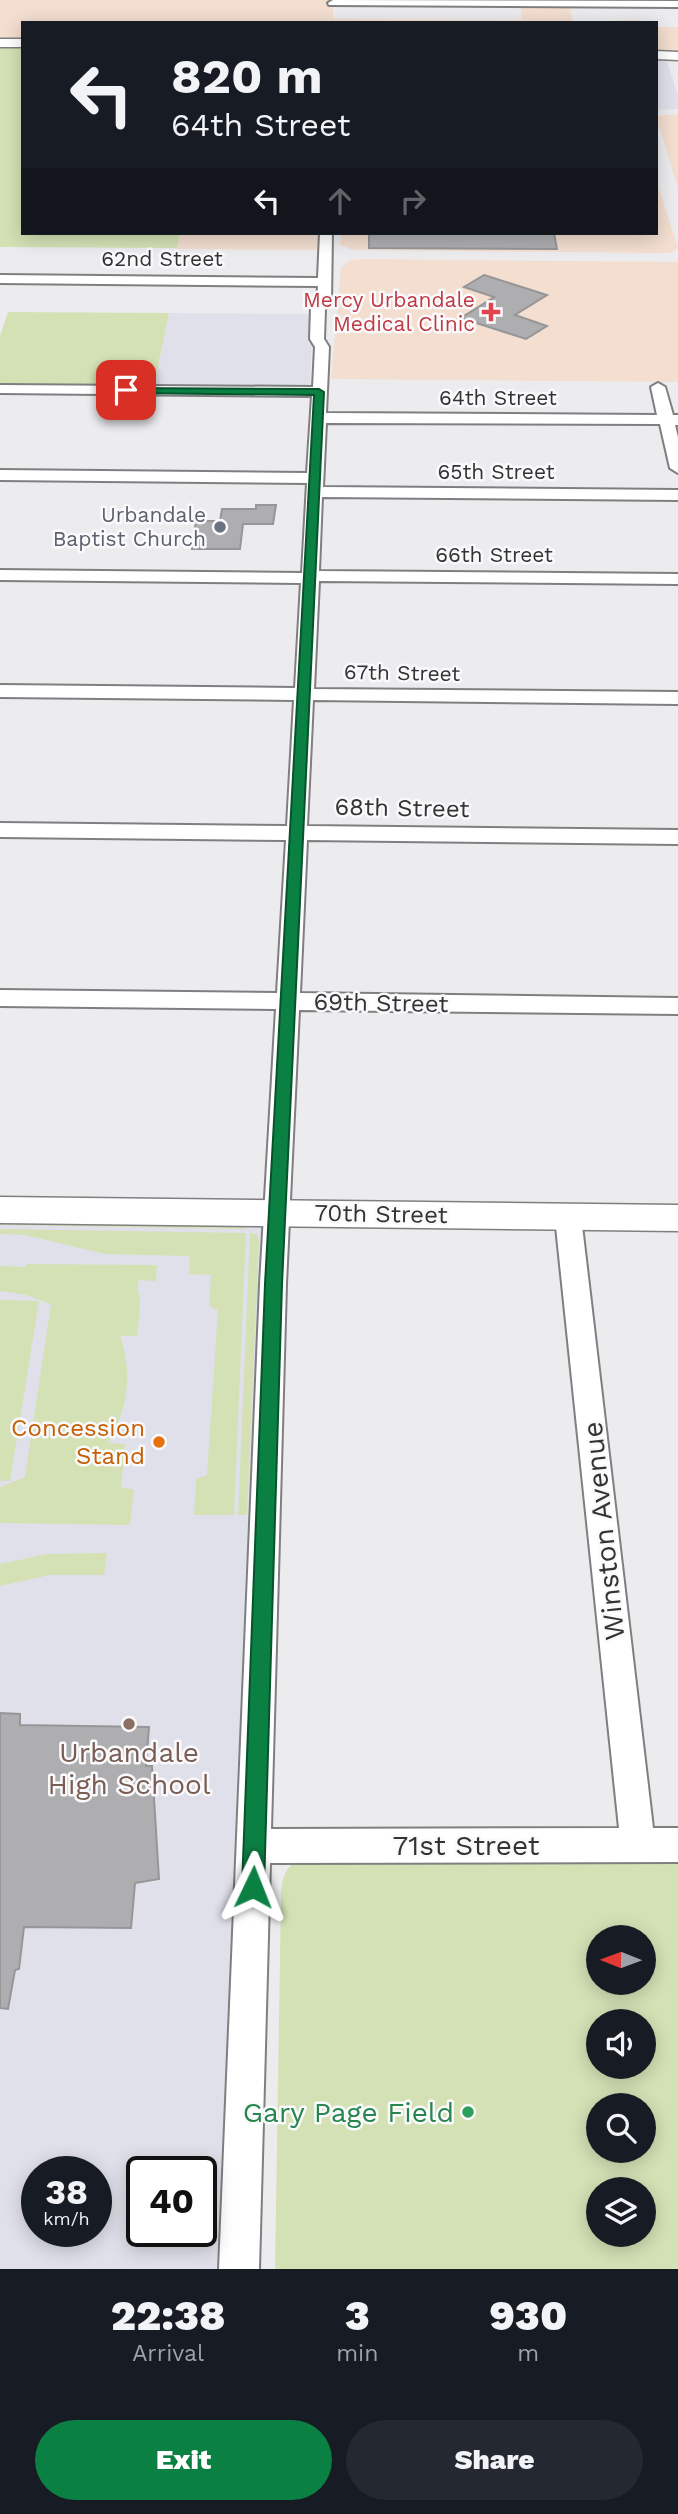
<!DOCTYPE html>
<html lang="en">
<head>
<meta charset="utf-8">
<style>
	:root { --surface:#171b24; --page:#242831; --text:#f1f3f6; --muted:#9ea1a6; --accent:#0b8043 }
	body { margin:0; font-family:"Work Sans",sans-serif; background:var(--page); color:var(--text); height:100vh; display:flex; flex-direction:column; font-size:26px; white-space:nowrap }
	* { box-sizing:border-box; margin:0 }
	p { font-size:23px; color:var(--muted) }
	.icon { flex:none; width:38px; height:38px; fill:none; stroke:currentColor; stroke-width:2; stroke-linecap:round; stroke-linejoin:round }
	.map { position:relative; height:2269px; overflow:hidden }
	.drawer { display:flex; flex-direction:column; background:var(--surface); flex:1 }
	.drawer>* { flex:none }
	.top-card { position:absolute; left:21px; top:21px; width:637px; height:214px; border-radius:0px; box-shadow:0 4px 18px #0003; background:#171b24; color:var(--text); overflow:hidden }
	.needle { width:46px; rotate:271deg }
	.buttons { position:absolute; left:586px; top:1925px; display:grid; gap:14px }
	.buttons a { display:grid; place-items:center; width:70px; height:70px; border-radius:50%; background:var(--surface); box-shadow:0 4px 18px #0003; font-size:35px }
	.speed { position:absolute; left:21px; top:2156px; display:flex; gap:14px; font-size:35px; font-weight:700; text-align:center }
	.speed>* { display:grid; place-content:center; width:91px; height:91px; border-radius:50%; background:var(--surface); box-shadow:0 4px 18px #0003; line-height:1 }
	.speed small { font-size:18px; font-weight:400 }
	.speed .limit { border:4px solid #111; border-radius:10px; background:#fff; color:#111 }
	.pin { position:absolute; display:grid; place-items:center; width:60px; height:60px; color:#fff; margin:-30px; border-radius:14px; box-shadow:0 4px 10px #0006 }
	.me { position:absolute; width:77px; margin:-38px; rotate:2deg; stroke-linejoin:round; filter:drop-shadow(0 0 5px #0008) }
	.turn { display:flex; align-items:center; gap:24px; height:147px; padding:0 35px; font-size:32px }
	.turn .icon { width:91px; height:91px; stroke-width:2.5 }
	.turn b { display:block; font-size:49px; line-height:60px }
	.lanes { display:flex; align-items:center; height:66px; padding:0 35px; background:#0003; justify-content:center; gap:35px; direction:ltr }
	.lanes .off { opacity:.35 }
	.eta { display:flex; justify-content:space-evenly; align-items:center; height:119px; text-align:center }
	.eta b { font-size:42px; font-weight:800; line-height:49px }
	.button { display:flex; gap:14px; margin-top:auto; padding:14px 35px }
	.button a { flex:1; height:80px; border-radius:42px; background:var(--accent); color:#fff; font-size:28px; font-weight:800; line-height:80px; text-align:center }
	.button a+a { background:var(--page); color:var(--text) }
	.map>svg:first-child { display:block }
	.commercial { fill:#f3ded0 }
	.built { fill:#e0e0ea; fill-rule:evenodd }
	.green { fill:#d4e1b5; fill-rule:evenodd }
	.building { fill:#aeaeb1; stroke:#969698; stroke-width:2 }
	.lines { fill:none; stroke-linecap:round; stroke-linejoin:round }
	.minor-casing { stroke:#7f7f81; stroke-width:4 }
	.major-casing { stroke:#7f7f81; stroke-width:3 }
	.minor { fill:#fff; fill-rule:evenodd }
	.major { fill:#fff; fill-rule:evenodd }
	.route { fill:#0b8043; stroke:#07532c; stroke-width:2 }
	.health-dot { fill:#e0444e; stroke:#fafafc; stroke-width:2.5 }
	.worship-dot { fill:#6b7280; stroke:#fafafc; stroke-width:2.5 }
	.food-dot { fill:#e8710a; stroke:#fafafc; stroke-width:2.5 }
	.education-dot { fill:#8d6e63; stroke:#fafafc; stroke-width:2.5 }
	.leisure-dot { fill:#2e9e5b; stroke:#fafafc; stroke-width:2.5 }
	.labels { text-anchor:middle; stroke-width:5; stroke-linejoin:round; paint-order:stroke }
	.far-street-label { font-size:21px; fill:#333334; stroke:#fafafc }
	.far-health-label { font-size:21px; fill:#be3a42; stroke:#fafafc; text-anchor:end }
	.far-worship-label { font-size:21px; fill:#5b616d; stroke:#fafafc; text-anchor:end }
	.street-label { font-size:24px; fill:#333334; stroke:#fafafc }
	.food-label { font-size:24px; fill:#c56008; stroke:#fafafc; text-anchor:end }
	.near-street-label { font-size:28px; fill:#333334; stroke:#fafafc }
	.near-education-label { font-size:28px; fill:#785e54; stroke:#fafafc }
	.near-leisure-label { font-size:28px; fill:#27864d; stroke:#fafafc; text-anchor:end }
</style>
</head>
<body>
<div class="map">
<svg width="678" height="2269" viewBox="0 0 678 2269">
	<rect width="100%" height="100%" fill="#ececef"/>
	<!-- commercial -->
	<path class="commercial" d="M0,0h333v19l189,1 -2,-14 50,1 3,15 67,-2 1,3h-618v20h-23z
		M656,27h22v23h-22z
		M678,114v75l-22,-73z
		M656,179l22,69 -8,5 -317,-3 -13,-5 1,-12h315z
		M179,233h147v17l-150,-1z
		M364,259l314,3v120l-347,-3 10,-111 10,-8z"/>
	<!-- built -->
	<path class="built" d="M656,58h10l12,37v14l-22,1z
		M169,313l144,1 -3,70 -10,4 -146,-1z
		M0,1210l277,3 -38,1056h-239zM37,2172h59v59h-59zM142,2172h59v59h-59z"/>
	<!-- green -->
	<path class="green" d="M0,48h23v185h157l-3,15 -177,-1z
		M8,312l161,1 -15,74 -154,-2v-49z
		M0,1220l245,4 1,5 -246,-4z
		M0,1229l246,4 -12,282h-40l2,-36 11,-4 11,-165 -9,-4 2,-31 -22,-1 1,-18 -85,-2 -80,-19 -25,-1z
		M250,1233l7,1 2,7 -12,274h-9z
		M27,1264l130,1 -1,16 -17,-1c-4,9 2,12 1,21 0,12 -2,23 -3,35h-17c13,37 8,73 -12,107l17,1 -4,44 13,1 -4,36 -130,-2v-36l25,-10 26,-173 -25,-9 -26,-4v-25l26,1z
		M0,1300l39,1 -29,180h-10z
		M107,1553l-3,22h-54l-50,11v-22l47,-10z
		M678,1856v413h-403l6,-376c1,-14 3,-22 14,-32zM598,1937h46v46h-46zM598,2021h46v46h-46zM598,2105h46v46h-46zM598,2189h46v46h-46z"/>
	<!-- building -->
	<path class="building" d="M369,233h185l3,16 -188,-1z
		M484,275l63,20 -32,20 32,11 -21,13 -65,-21 33,-21 -30,-10z
		M256,505h20l-3,19h-30l-3,25h-48l4,-28h24l2,-12h34z
		M0,1713l20,1v11l129,2 -3,39h6l7,113 -24,4 -4,45 -107,-1 -5,42 -4,1 -7,39 -8,-1z"/>
	<g class="lines">
		<defs>
			<path id="minor" d="M333,0l345,1v6l-349,-2 -1,-2z
				M320,233h12l-1,70 -6,6 -1,30 5,8 -3,66 331,2 -6,-28 7,-4 7,4 8,28h5v10h-3l3,12v36l-8,-5 -10,-44 -334,-1 -3,64 355,3v10l-356,-3 -3,74 359,3v10l-359,-3 -5,108 364,3v12l-365,-4 -6,126 371,4v14l-371,-4 -7,153 378,5v16l-379,-4 -13,274 -15,545 348,-1 -64,-611 4,-7 9,-3 9,3 4,7 72,611h25v34l-408,1 -11,406h-40l41,-985 16,-275 -276,-3v-16l277,3 9,-153 -286,-3v-14l287,3 7,-126 -294,-3v-12l295,3 6,-105 -301,-3v-10l302,3 5,-90 -307,-3v-10l307,3 5,-77 -312,-3v-8l313,2 2,-40 -5,-8 1,-32 6,-6 1,-15 -318,-3v-8l318,3z"/>
			<path id="major" d="M0,39h23v8h-23z
				M656,51l22,1v8l-22,-1z
				M0,1197l678,8v26l-678,-8z"/>
		</defs>
		<!-- minor casing -->
		<use href="#minor" class="minor-casing"/>
		<!-- major casing -->
		<use href="#major" class="major-casing"/>
		<!-- minor -->
		<use href="#minor" class="minor"/>
		<!-- major -->
		<use href="#major" class="major"/>
	</g>
	<!-- route -->
	<path class="route" d="M122,388l197,1 5,3 -42,892 -18,603 -3,8 -8,3 -8,-3 -3,-8 23,-603 49,-889 -188,-2 -5,-3z"/>
	<!-- markers -->
	<path class="health-dot" d="M487.5 301.5h7v7h7v7h-7v7h-7v-7h-7v-7h7z"/>
	<circle class="worship-dot" cx="220" cy="527" r="7"/>
	<circle class="food-dot" cx="159" cy="1442" r="7"/>
	<circle class="education-dot" cx="129" cy="1724" r="7"/>
	<circle class="leisure-dot" cx="468" cy="2112" r="7"/>
	<g class="labels">
		<!-- far-street labels -->
		<g class="far-street-label">
			<text x="162" y="266">62nd Street</text>
			<text x="498" y="405">64th Street</text>
			<text x="496" y="479">65th Street</text>
			<text x="494" y="562">66th Street</text>
			<text transform="translate(402 673) rotate(1)" y="7">67th Street</text>
		</g>
		<!-- far-health labels -->
		<g class="far-health-label">
			<text x="475" y="307">Mercy Urbandale<tspan x="475" dy="24">Medical Clinic</tspan></text>
		</g>
		<!-- far-worship labels -->
		<g class="far-worship-label">
			<text x="206" y="522">Urbandale<tspan x="206" dy="24">Baptist Church</tspan></text>
		</g>
		<!-- street labels -->
		<g class="street-label">
			<text transform="translate(402 808) rotate(1)" y="8">68th Street</text>
			<text transform="translate(381 1003) rotate(1)" y="8">69th Street</text>
			<text transform="translate(381 1214) rotate(1)" y="8">70th Street</text>
		</g>
		<!-- food labels -->
		<g class="food-label">
			<text x="145" y="1436">Concession<tspan x="145" dy="28">Stand</tspan></text>
		</g>
		<!-- near-street labels -->
		<g class="near-street-label">
			<text transform="translate(603 1531) rotate(-96)" y="10">Winston Avenue</text>
			<text x="466" y="1855">71st Street</text>
		</g>
		<!-- near-education labels -->
		<g class="near-education-label">
			<text x="129" y="1762">Urbandale<tspan x="129" dy="32">High School</tspan></text>
		</g>
		<!-- near-leisure labels -->
		<g class="near-leisure-label">
			<text x="454" y="2122">Gary Page Field</text>
		</g>
	</g>
</svg>
<div class="buttons">
<a><svg class="needle" viewBox="-14 -14 28 28"><path d="M0-13l5 13h-10z" fill="#e53935"/><path d="M0 13l5-13h-10z" fill="#9ea1a6"/></svg></a>
<a><svg class="icon" aria-label="sound" viewBox="0 0 24 24"><path d="M4 9h4l5-4v14l-5-4H4zM17 9q2 3 0 6"/></svg></a>
<a><svg class="icon" aria-label="search" viewBox="0 0 24 24"><circle cx="10" cy="10" r="6"/><path d="M15 15l6 6"/></svg></a>
<a><svg class="icon" aria-label="layers" viewBox="0 0 24 24"><path d="M12 4l9 5-9 5-9-5zM3 14l9 5 9-5"/></svg></a>
</div>
<div class="speed"><div>38<small>km/h</small></div><div class="limit">40</div></div>
<div class="pin" style="left:126px;top:390px;background:#d93025"><svg class="icon" aria-label="arrive" viewBox="0 0 24 24"><path d="M6 21V4h12l-3 4 3 4H6"/></svg></div>
<svg class="me" style="left:253px;top:1887px" viewBox="-20 -20 40 40"><path d="M0-17L14 15 0 8-14 15z" fill="#0b8043" stroke="#fff" stroke-width="4"/></svg>
<div class="top-card">
<div class="turn"><svg class="icon" aria-label="left" viewBox="0 0 24 24"><path d="M17 20v-9H6M10 6l-5 5 5 5"/></svg><div><b>820 m</b>64th Street</div></div>
<div class="lanes"><svg class="icon" aria-label="left" viewBox="0 0 24 24"><path d="M17 20v-9H6M10 6l-5 5 5 5"/></svg><svg class="icon off" aria-label="ahead" viewBox="0 0 24 24"><path d="M12 20V5M6 11l6-6 6 6"/></svg><svg class="icon off" aria-label="right" viewBox="0 0 24 24"><path d="M7 20v-9h11M14 6l5 5-5 5"/></svg></div>
</div>
</div>
<section class="drawer">
<div class="eta">
<div><b>22:38</b><p>Arrival</p></div>
<div><b>3</b><p>min</p></div>
<div><b>930</b><p>m</p></div>
</div>
<div class="button"><a>Exit</a><a>Share</a></div>
</section>
</body>
</html>
